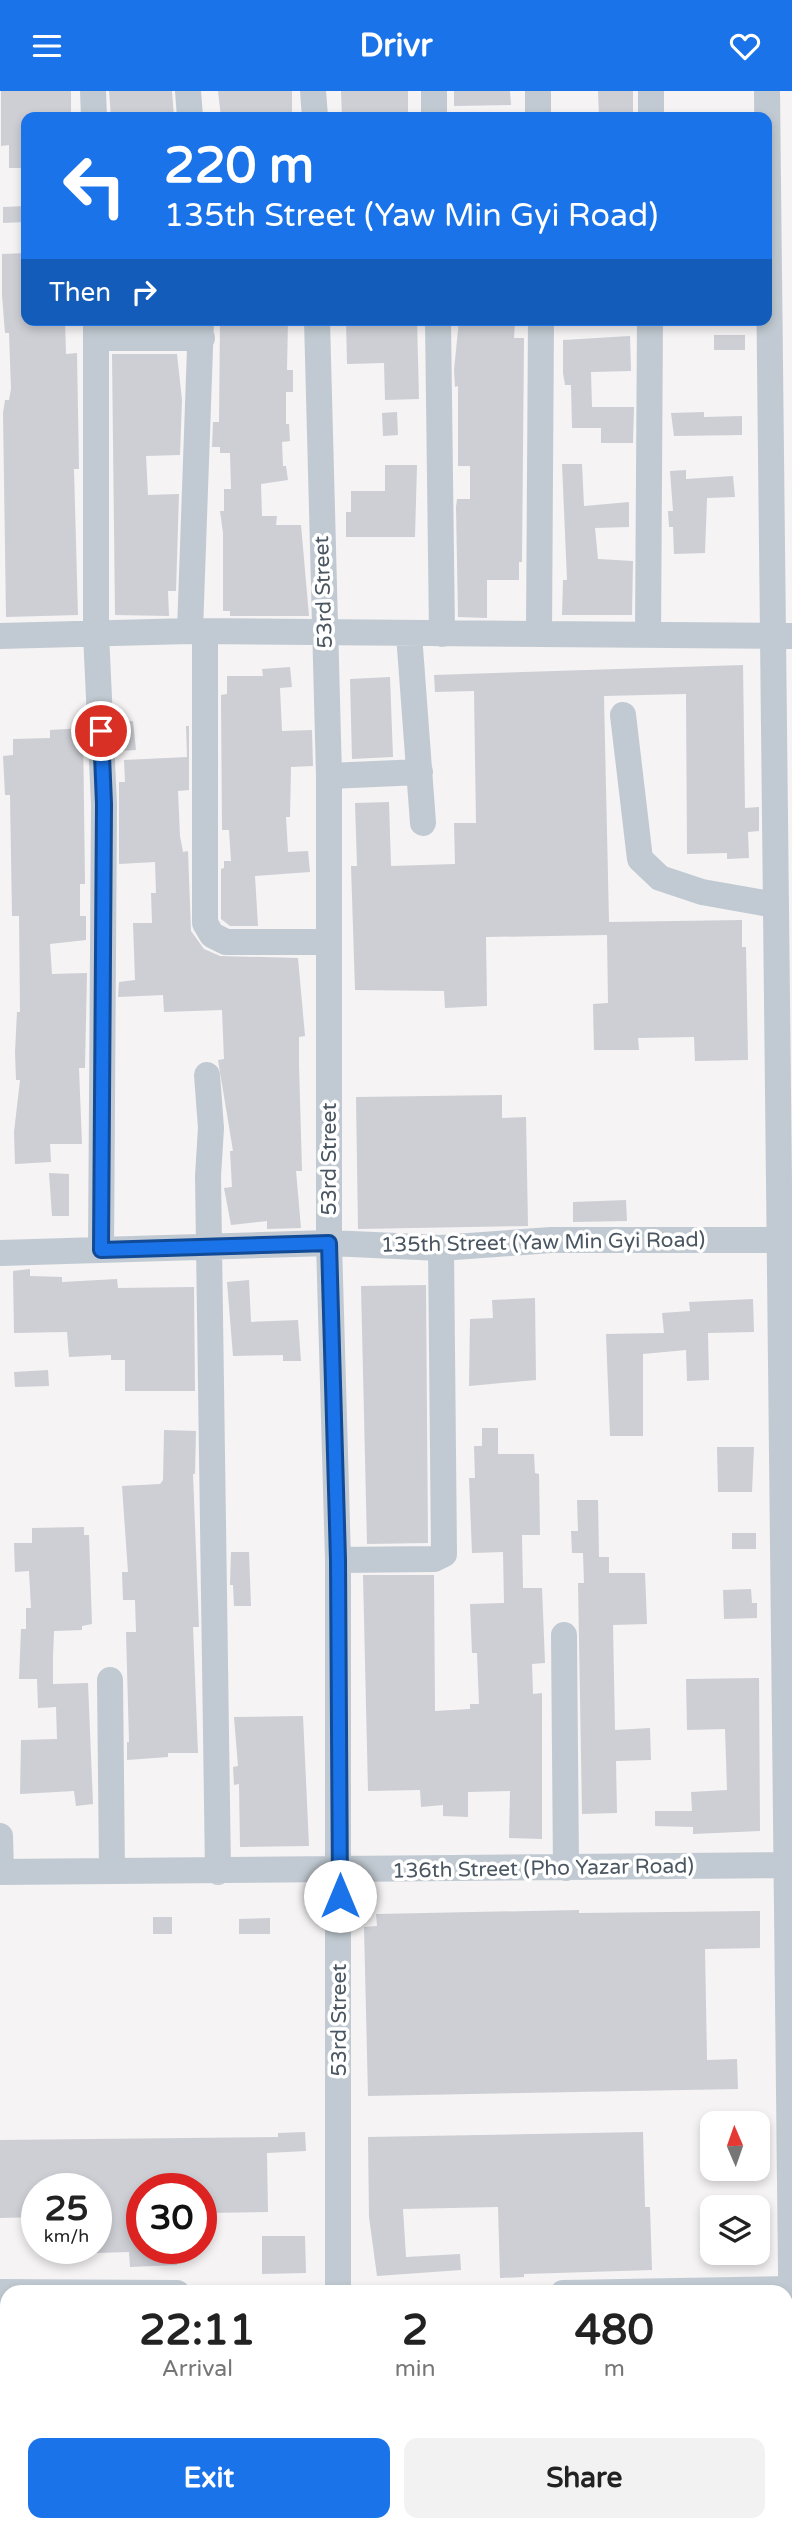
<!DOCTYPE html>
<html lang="en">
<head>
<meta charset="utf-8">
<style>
	:root { --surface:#fff; --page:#f2f2f2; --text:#222; --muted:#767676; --accent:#1a73e8 }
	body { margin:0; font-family:"Varela Round",sans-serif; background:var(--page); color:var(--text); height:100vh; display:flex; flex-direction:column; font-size:26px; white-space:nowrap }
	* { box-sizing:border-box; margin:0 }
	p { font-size:23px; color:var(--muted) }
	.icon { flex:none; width:38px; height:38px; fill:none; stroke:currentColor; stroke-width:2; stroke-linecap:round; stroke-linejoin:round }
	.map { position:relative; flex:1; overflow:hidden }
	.side { position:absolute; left:0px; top:2194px; width:793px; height:247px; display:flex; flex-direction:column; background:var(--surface); border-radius:21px 21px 0 0; box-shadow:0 4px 10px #0003 }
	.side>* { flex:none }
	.top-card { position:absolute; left:21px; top:21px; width:751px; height:214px; border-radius:14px; box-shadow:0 4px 10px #0003; background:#1a73e8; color:#fff; overflow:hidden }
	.needle { width:46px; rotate:358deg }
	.controls { position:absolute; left:700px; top:2020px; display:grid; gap:14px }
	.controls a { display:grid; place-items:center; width:70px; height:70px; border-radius:14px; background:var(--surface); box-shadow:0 4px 10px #0003; font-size:35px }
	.speed { position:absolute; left:21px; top:2082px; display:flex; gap:14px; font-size:35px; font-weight:700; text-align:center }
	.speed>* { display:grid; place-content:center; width:91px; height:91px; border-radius:50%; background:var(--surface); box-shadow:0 4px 10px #0003; line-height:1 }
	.speed small { font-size:18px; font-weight:400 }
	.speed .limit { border:10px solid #d22; background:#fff; color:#111 }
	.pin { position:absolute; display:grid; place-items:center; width:60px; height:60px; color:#fff; margin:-30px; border:4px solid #fff; border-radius:50%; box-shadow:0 2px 7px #0007 }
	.me { position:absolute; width:77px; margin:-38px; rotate:0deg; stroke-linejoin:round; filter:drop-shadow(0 0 5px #0008) }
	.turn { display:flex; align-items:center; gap:24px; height:147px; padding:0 28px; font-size:32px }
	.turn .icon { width:91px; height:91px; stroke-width:2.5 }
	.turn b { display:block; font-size:49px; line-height:60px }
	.then { display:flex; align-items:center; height:66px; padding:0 28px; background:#0003; gap:14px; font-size:26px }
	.eta { display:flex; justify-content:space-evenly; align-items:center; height:119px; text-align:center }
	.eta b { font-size:42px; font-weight:700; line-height:49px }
	.action { display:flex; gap:14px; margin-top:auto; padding:14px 28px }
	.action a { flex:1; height:80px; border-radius:14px; background:var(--accent); color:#fff; font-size:28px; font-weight:700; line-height:80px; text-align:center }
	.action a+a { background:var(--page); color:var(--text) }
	header { display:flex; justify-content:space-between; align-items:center; height:91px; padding:0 28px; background:var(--accent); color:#fff; font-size:32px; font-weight:700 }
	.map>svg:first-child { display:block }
	.building { fill:#cdcfd5 }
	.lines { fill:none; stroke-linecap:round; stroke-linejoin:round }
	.minor { stroke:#c1cad2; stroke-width:26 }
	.route-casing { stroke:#114b97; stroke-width:18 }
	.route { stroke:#1a73e8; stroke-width:12 }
	.labels { text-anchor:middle; stroke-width:7; stroke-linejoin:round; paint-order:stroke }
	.street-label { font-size:21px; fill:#4a5661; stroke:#fff }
</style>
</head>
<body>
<header><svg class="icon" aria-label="menu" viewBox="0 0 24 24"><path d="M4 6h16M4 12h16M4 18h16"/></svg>Drivr<svg class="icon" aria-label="heart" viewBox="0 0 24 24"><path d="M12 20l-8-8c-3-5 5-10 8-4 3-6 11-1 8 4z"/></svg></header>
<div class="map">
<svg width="792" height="2441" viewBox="0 0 792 2441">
	<rect width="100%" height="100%" fill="#f5f3f3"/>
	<!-- building -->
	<path class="building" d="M1,0h70v23l-45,2v52h-17v-23l-8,1z
		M109,0h63l2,26h-63z
		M218,0h74v21h-38v5h-33z
		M341,0h67v22l-66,4z
		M454,0h56l1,14 -57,1z
		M598,0h35v26h-34z
		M26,115v16l-23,1v-16z
		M26,162v67h39l1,34 11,-1 2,116h-5l4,146 -72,2 -3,-204 2,-13h4l2,-11 -2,-56h-4l-3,-38v-41z
		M112,229h64v2h-64z
		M220,229h68l-1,50h6v22h-7v32h3l1,17 -8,1 1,24h3l2,14 -27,4 1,32h15l-1,9h25l8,91h-79v-5h-7v-78l-3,-22h4v-22h7l-1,-36h-10v-6h-8l1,-25h6z
		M346,229h71l2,79 -34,1 -1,-37 -37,1z
		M459,229h56l-1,18h10l-2,224h-3v18h-32v38l-29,-1 -2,-110 1,-8h13v-33h-12v-80l-3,1 -1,-17z
		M714,244h31v15h-31z
		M630,245l1,35 -40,1 1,35h42l-1,36h-32v-15h-29l-1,-43h-6l-2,-12v-33z
		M112,263h65l5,46 -2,55 -34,1 2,39 31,-1 -3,97h-8l1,25 -54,-1z
		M397,321l1,23 -15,1 -1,-23z
		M704,321v5l38,-1v19l-68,1 -3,-23z
		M562,373h20l2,42 45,-4v25l-34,1 3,31 35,2 -1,54h-70l1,-35h4z
		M385,374h32l-2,72h-69v-25h5v-21h34z
		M686,379v9l47,-3 2,21 -28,1 -2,55 -31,1 -1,-27h-4l-1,-16h5l-3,-40z
		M743,574l2,143 14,-1v24l-11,1 1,26 -22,1v-6l-40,1 -1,-160 -82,2 5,226 133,-2v27h4l2,113 -53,1 -1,-24 -56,1 1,12h-45l-1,-46 15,-1 -1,-68 -121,2 1,69 -42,2 -1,-17 -89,-1 -4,-124h6l-2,-63 34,-1 2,64 64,-2 -1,-41h22l-2,-132 -39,1 -1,-17z
		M290,576l2,20 -12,1 2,43 30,-1 1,36 -22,1 -1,50h-4l2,35 20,-1 2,21 -55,4 3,50h-28l-9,-7v-50l3,-1v-7h7l-2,-31h-7l-1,-135 6,-1v-18h36l-1,-7z
		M390,586l3,80 -41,2 -2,-80z
		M133,630l3,29 -19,1 -1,-29z
		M186,635h3v64l-11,1 2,45 3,16 5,-1 3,80 13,18 16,7 78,2 7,78 -6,1v27l3,107h-6l5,57 -34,1v-8l-36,4 -7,-37 8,-1 -2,-36h3l-15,-91 6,-1 -2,-49 -58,2 -1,-17 -45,2 1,-15 16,-2 -2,-57h19l-1,-30h5l-1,-31 -36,2v-82h6l-1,-22 63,-3z
		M83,637l2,156h-5v32h6v24l-36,4 2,30 35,-1 -2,95h-6l3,76h-32l1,18 -36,2 -1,-32 6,-52h-4l-1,-28 2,-40h3l-1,-96h-7l-2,-121h-5l-2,-39 10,-1v-16l37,-1v-8z
		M502,1004v23l24,-1 2,109 -170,3 -2,-132z
		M49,1082l20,1v42h-17z
		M626,1109l1,21 -54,1v-20z
		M30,1178v7l32,1v5l55,-3 1,9 76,-1 1,104h-70v-31h-14v-5l-42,2 -2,-25 -53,1 -1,-62z
		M249,1189l2,42 47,-2 3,41h-18v-6l-50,1 -6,-74z
		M426,1194l2,258 -61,1 -6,-258z
		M535,1207l1,82 -67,6 1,-67 23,-1 -1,-18z
		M753,1208l1,33 -46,1 1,47 -22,1 -1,-31 -43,4v82h-33l-4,-102 58,-1 -2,-20 28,-2 -1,-9z
		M48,1279l1,16 -34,1 -1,-15z
		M482,1337h16v26h36l1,19 4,1 1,61h-18l1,53h19l3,75 -13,1 1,30 9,-1v146l-33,-1 1,-47 -42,1v25l-25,-1v-11l-22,2 -1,-17 -52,1 -5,-216h71l1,136 35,-2v-5h9l-2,-51h-5l-2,-49 34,-1 -1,-51 -31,1 -3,-75h6l-1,-32h8z
		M164,1339l32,1 -1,43h-2l6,153h-6l5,126h-30v4l-41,3v-18h2l-3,-110h10l-1,-32h-12l-1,-28h6l-6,-86 38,-2 3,-4z
		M717,1356h37l-2,45h-34z
		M577,1409h21l1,57h10v16h36l2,51 -34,1 2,105 35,-2 1,32 -35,1 1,52 -35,1 -4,-231h6l-1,-30h-11l-1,-22h7z
		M84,1436v8h5l3,89 -10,2v4l-28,1 -1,26v27l35,-1 5,121 -17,2 -2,-15 -54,3 1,-54 36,-1 -1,-32 -18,1 -1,-29h-18l2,-50h5v-21h5l-2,-37 -14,1 -1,-29h18v-15z
		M732,1442h24v16h-24z
		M231,1461h18l2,54h-17l-1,-21h-3z
		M751,1498l1,14h5v15l-33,1 -1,-29z
		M759,1587l1,153 -67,3v-7l-38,-1v-15h37l-1,-19 36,-2 -2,-61 -38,1 -1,-51z
		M303,1625l6,130 -69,1 -1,-63 -5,1 -1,-18 5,-1 -4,-49z
		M579,1819v3l181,-2v37l-55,1 2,111 30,-1 1,30 -370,7 -4,-169 13,-1 -1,-12z
		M153,1826h19v17h-19z
		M270,1827v16h-31v-15z
		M305,2041l1,19 -39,2 1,59 -67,1v-24h-59v60h34l1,16 -47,2 -1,-15 -33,1v-64h-59v28l-37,1v-78l278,-3v-4z
		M643,2041l2,75h5l2,63 -128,4v3l-24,1 -2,-71 -95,2 3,48 54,-3 1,16 -84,6 -8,-59 -1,-80z
		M262,2145h43l1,37 -44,1z"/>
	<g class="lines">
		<!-- minor -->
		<path class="minor" d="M93,0l1,26
			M188,0l2,26
			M313,0l2,26
			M434,0v26
			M538,0v26
			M767,0l25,2272
			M651,26v-26
			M96,229v314l8,170 -3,446
			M317,229l12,456v467l9,317v733
			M438,229l4,314
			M96,247h106
			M190,540l11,-311
			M539,541l2,-312
			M205,542v290l7,12 14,7h102
			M409,543l14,189
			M648,544l2,-315
			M0,545l190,-5 602,5
			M623,624l17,144 20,19 42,14 73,13
			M329,685l91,-4
			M207,984l4,53 -3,48 10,696
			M0,1162l329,-10 112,5 110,-8h241
			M338,1469l96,-1 10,-5 -3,-306
			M564,1544l2,233
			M110,1589l2,191
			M0,1745l1,36
			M0,1781l792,-7
			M0,2201l177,1
			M563,2202l229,-4
			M0,2347h7
			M342,2434v7"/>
	</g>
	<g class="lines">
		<defs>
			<path id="route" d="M101,640l3,73 -3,446 228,-7 9,317 2,336"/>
		</defs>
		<!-- route casing -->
		<use href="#route" class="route-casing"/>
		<!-- route -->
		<use href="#route" class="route"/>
	</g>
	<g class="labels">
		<!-- street labels -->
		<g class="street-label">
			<text transform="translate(323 501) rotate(-92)" y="7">53rd Street</text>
			<text transform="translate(329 1068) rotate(-90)" y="7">53rd Street</text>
			<text transform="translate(543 1151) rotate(-1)" y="7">135th Street (Yaw Min Gyi Road)</text>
			<text transform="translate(543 1777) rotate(-1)" y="7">136th Street (Pho Yazar Road)</text>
			<text transform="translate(339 1929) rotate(-90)" y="7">53rd Street</text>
		</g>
	</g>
</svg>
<div class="controls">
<a><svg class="needle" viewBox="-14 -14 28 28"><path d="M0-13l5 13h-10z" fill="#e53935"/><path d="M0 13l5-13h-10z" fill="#767676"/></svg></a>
<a><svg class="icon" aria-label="layers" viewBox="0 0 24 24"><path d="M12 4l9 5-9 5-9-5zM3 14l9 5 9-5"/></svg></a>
</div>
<div class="speed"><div>25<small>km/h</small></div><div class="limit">30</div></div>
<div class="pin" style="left:101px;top:640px;background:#d93025"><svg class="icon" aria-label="arrive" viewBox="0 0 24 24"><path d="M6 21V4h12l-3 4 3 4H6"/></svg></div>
<svg class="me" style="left:340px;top:1805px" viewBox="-20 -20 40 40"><circle r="19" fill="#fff"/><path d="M0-13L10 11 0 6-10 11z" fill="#1a73e8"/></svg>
<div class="top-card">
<div class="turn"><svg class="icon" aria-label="left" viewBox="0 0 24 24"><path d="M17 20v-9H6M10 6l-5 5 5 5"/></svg><div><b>220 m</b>135th Street (Yaw Min Gyi Road)</div></div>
<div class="then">Then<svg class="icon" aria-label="right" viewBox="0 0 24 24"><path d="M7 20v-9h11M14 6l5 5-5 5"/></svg></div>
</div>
<section class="side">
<div class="eta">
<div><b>22:11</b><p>Arrival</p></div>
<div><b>2</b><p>min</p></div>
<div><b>480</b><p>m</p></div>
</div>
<div class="action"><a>Exit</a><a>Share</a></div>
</section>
</div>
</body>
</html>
